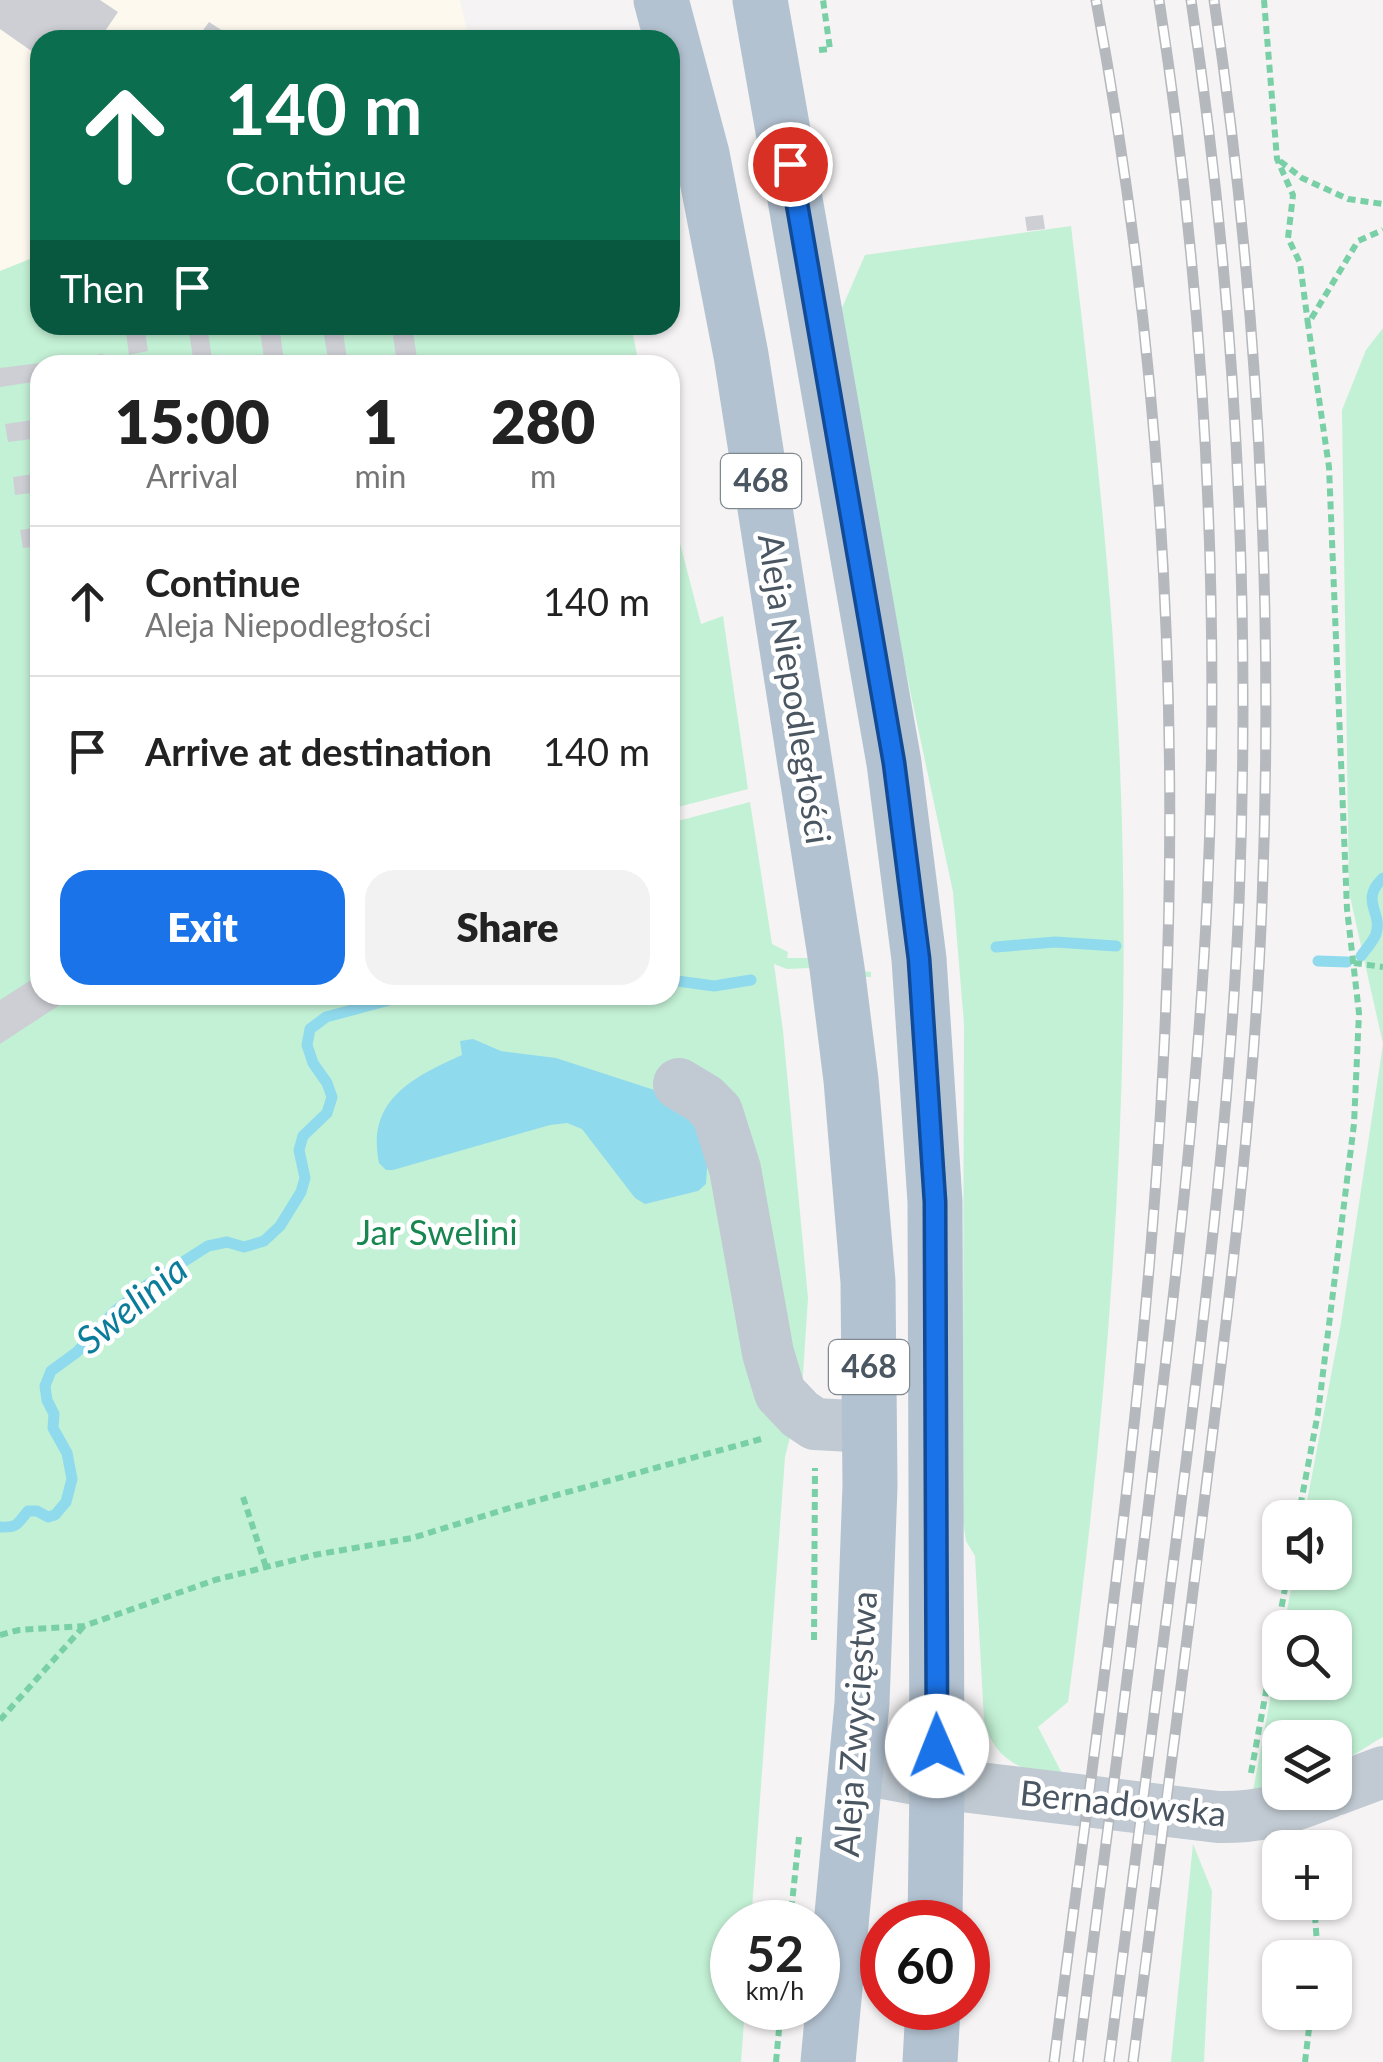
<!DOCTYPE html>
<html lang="en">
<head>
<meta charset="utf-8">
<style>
	:root { --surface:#fff; --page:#f2f2f2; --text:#222; --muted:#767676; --line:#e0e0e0; --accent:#1a73e8 }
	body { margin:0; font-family:Lato,sans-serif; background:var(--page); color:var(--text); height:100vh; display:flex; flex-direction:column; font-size:38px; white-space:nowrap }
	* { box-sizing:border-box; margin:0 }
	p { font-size:32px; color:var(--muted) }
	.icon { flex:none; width:55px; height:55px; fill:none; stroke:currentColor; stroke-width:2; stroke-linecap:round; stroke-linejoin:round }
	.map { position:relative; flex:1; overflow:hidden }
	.side { position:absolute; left:30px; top:355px; width:650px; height:650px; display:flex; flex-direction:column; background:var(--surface); border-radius:30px; box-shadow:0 2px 8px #0004 }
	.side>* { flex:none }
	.guide { position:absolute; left:30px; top:30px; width:650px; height:305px; border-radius:30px; box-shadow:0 2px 8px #0004; background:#0b6e4f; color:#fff; overflow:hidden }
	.controls { position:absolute; left:1262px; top:1500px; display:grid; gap:20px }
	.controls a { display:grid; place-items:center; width:90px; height:90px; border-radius:20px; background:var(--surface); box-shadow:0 2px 8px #0004; font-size:50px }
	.speed { position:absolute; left:710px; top:1900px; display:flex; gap:20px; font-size:50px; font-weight:700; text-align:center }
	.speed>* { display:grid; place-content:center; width:130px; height:130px; border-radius:50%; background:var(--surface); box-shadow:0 2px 8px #0004; line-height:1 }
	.speed small { font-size:25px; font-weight:400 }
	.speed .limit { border:15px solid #d22; background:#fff; color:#111 }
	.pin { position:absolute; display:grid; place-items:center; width:85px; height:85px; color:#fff; margin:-42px; border:5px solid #fff; border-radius:50%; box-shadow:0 2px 10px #0007 }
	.me { position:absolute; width:110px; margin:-55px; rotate:359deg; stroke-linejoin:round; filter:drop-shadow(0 0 8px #0008) }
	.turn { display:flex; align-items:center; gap:35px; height:210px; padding:0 30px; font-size:45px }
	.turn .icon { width:130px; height:130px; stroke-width:2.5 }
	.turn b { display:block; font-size:70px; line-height:85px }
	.then { display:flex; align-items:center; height:95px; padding:0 30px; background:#0003; gap:20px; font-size:38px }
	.eta { display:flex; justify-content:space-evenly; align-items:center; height:170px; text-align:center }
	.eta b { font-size:60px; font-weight:800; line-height:70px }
	.action { display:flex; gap:20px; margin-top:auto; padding:20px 30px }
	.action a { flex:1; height:115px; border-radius:30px; background:var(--accent); color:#fff; font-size:40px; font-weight:800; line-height:115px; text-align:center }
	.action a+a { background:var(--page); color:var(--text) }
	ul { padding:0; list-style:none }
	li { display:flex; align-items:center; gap:30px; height:150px; padding:0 30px; border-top:2px solid var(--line) }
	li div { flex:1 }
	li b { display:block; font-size:38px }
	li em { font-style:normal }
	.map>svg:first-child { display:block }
	.commercial { fill:#fdf9ef }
	.green { fill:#c3f1d5 }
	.water { fill:#90daee }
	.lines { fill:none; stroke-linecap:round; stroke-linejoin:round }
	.stream { stroke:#90daee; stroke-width:11 }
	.building { fill:#cdcfd5 }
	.path { stroke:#7ad0a6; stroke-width:6; stroke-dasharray:8 5; stroke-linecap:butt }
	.minor { stroke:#c1cad2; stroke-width:52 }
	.major { stroke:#b3c2d1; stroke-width:55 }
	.rail-casing { stroke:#b5b8bd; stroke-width:11 }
	.rail { stroke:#fff; stroke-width:8; stroke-dasharray:22; stroke-linecap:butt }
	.route-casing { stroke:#114b97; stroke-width:25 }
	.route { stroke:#1a73e8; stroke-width:18 }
	.labels { text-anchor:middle; stroke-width:9; stroke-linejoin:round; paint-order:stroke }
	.shield { fill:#fff; stroke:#808990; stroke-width:2.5 }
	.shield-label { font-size:32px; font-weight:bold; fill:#4a5661 }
	.street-label { font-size:35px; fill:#4a5661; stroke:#fff }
	.park-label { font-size:35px; fill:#17864f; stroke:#fff }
	.water-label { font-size:38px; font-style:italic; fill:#0c7c9b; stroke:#fff }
</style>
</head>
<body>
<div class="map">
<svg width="1383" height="2062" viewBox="0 0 1383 2062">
	<rect width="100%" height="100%" fill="#f5f3f3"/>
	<!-- commercial -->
	<path class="commercial" d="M0,0h460l9,40h-429v215l-40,16z"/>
	<!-- green -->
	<path class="green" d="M1071,226c21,179 42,360 49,541 13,313 -10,626 -52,935l-30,25 30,58c-40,-16 -73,-19 -84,-65l-9,-164 -9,-15 -6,-40 3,-156 1,-321 -11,-132 -67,-314 -44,-270 23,-53z
		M40,255v70h591l8,40h-599v630h630v-172l80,-21 22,142 16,8 -1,6h23l20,9 41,5v5h-39l-23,-9 -22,1 -13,-5 9,67 25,267 -6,91 -17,68 -34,465h-19v86h13l-4,54h-741v-1791z
		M1383,328v1409c-17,9 -31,21 -48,27v-26h-55v43l-27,10 27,-145v36h55v-54l-51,-1 10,-54 41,-1v-54l-31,-1 37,-194 42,-279 -34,-152 -7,-482 24,-60z
		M670,505l31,119 22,-8 25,173 -78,20z
		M1193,1844l19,47 -8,171h-33z"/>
	<!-- water -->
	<path class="water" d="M473,1039l28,12 55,7 129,42 23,53 -2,31 -8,7 -53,13 -10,-6 -53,-69 -15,-6 -17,2 -157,45h-7l-7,-7c-13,-63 34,-86 83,-108l-2,-14z"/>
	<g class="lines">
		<!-- stream -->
		<path class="stream" d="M996,947l59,-5 61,4
			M1361,956c4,-6 12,-14 15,-22 7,-22 -17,-33 7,-56
			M1318,961l29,1
			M670,980l44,6 37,-6
			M0,1527c18,1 17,-3 28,-16h9l11,6 7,-2 11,-13 6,-23 -5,-26 -14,-25 1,-14 -7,-14 -2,-14 6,-15 26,-19 37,-40 33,-27 61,-39 19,-4 17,5 20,-6 16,-15 21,-34 4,-14 -6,-28 4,-14 24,-23 5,-16 -5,-14 -14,-20 -6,-18 3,-16 16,-12 82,-22"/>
	</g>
	<!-- building -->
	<path class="building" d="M0,0h100l18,12 -19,28h-59v17l-40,-28z
		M209,22l28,18h-41z
		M1043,215l2,14 -18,2 -2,-14z
		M125,325h19l4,26 -19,4z
		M188,325h19l6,40h-19z
		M259,325h20l5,36 -19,4z
		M410,325h2l6,40h-21l-5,-38z
		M342,326l6,39h-19l-6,-36z
		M103,354l2,11h-52v-3z
		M40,363v18l-40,6v-19z
		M40,419v19l-32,4 -3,-18z
		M40,473v19l-25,3 -2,-18z
		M40,527v19l-17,2 -3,-18z
		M40,974v21h35l-75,49v-44z"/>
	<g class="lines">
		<!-- path -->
		<path class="path" d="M1264,0l13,159 16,36 -5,43 12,25 8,61 50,-83 25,-11
			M819,50l11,-1 -7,-49
			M1280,161l22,17 46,21 35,5
			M1354,963l29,4
			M243,1497l23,70
			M1298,1518l20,-105 36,-289 5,-111 -12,-104 -18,-442 -21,-143
			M0,1635l19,-5 65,-4 131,-46 99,-25 98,-17 101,-31 248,-68
			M814,1640l1,-172
			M0,1720l83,-93
			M1251,1773l37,-201
			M1314,1902l4,56
			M790,1922l9,-85
			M776,2062l5,-54
			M1305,2062l6,-50"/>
		<!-- minor -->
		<path class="minor" d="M679,1084l25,15 13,13 18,57 33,184 12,40 20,21 15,10 55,3
			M856,1768l81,15 281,34c43,1 71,-9 111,-25
			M1335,1790l48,-18"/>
		<!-- major -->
		<path class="major" d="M661,0l41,154 39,201 96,613 14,112 17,202 2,204 -8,217 -34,359
			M760,0l134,763 25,196 16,243 2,581 -2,139
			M930,2062l3,-54"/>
		<defs>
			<path id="rail" d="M1054,2062c42,-330 92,-661 109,-994 19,-357 -2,-716 -67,-1068
				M1078,2062c26,-207 54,-413 78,-620 22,-179 42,-358 51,-539 14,-302 -2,-604 -48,-903
				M1109,2062c26,-200 52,-399 77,-599 23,-186 45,-372 53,-560 12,-301 -3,-604 -48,-903
				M1133,2062c25,-200 52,-399 76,-599 23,-186 46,-372 53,-560 12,-302 -4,-604 -48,-903"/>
		</defs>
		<!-- rail casing -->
		<use href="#rail" class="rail-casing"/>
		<!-- rail -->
		<use href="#rail" class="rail"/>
	</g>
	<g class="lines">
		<defs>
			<path id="route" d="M790,164l104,599 25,196 16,243 2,544"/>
		</defs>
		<!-- route casing -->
		<use href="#route" class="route-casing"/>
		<!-- route -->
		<use href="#route" class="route"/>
	</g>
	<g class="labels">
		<!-- shield labels -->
		<g class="shield">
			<rect x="721" y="454" width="80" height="54" rx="8"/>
			<rect x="829" y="1340" width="80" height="54" rx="8"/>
		</g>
		<g class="shield-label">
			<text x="761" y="492">468</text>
			<text x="869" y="1378">468</text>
		</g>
		<!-- street labels -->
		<g class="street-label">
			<text transform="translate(794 689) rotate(81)" y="12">Aleja Niepodległości</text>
			<text transform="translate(856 1724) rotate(-86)" y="12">Aleja Zwycięstwa</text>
			<text transform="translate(1123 1804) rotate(6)" y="12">Bernadowska</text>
		</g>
		<!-- park labels -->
		<g class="park-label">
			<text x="437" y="1245">Jar Swelini</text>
		</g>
		<!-- water labels -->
		<g class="water-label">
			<text transform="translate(132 1305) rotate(-39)" y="13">Swelinia</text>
		</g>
	</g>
</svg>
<div class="controls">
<a><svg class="icon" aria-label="sound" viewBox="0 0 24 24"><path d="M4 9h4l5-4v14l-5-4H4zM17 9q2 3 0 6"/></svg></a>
<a><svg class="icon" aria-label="search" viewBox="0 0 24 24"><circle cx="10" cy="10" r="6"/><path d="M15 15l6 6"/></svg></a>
<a><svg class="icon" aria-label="layers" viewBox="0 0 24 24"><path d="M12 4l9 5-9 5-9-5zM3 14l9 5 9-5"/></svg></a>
<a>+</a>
<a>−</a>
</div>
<div class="speed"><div>52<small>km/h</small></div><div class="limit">60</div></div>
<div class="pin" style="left:790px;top:164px;background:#d93025"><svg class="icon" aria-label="arrive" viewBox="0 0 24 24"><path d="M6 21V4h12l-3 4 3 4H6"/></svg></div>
<svg class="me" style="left:937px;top:1746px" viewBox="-20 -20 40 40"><circle r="19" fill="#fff"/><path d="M0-13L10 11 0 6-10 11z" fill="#1a73e8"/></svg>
<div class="guide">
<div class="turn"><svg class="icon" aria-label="ahead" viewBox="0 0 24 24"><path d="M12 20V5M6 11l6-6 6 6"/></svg><div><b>140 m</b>Continue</div></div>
<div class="then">Then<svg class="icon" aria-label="arrive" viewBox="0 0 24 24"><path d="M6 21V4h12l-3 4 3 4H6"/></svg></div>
</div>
<section class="side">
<div class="eta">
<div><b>15:00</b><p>Arrival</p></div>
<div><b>1</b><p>min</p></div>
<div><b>280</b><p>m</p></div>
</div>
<ul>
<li><svg class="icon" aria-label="ahead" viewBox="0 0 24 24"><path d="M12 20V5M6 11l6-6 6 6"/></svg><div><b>Continue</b><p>Aleja Niepodległości</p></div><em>140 m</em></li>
<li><svg class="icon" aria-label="arrive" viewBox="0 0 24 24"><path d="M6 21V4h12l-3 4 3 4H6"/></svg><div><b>Arrive at destination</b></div><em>140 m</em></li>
</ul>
<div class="action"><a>Exit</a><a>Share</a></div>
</section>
</div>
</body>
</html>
